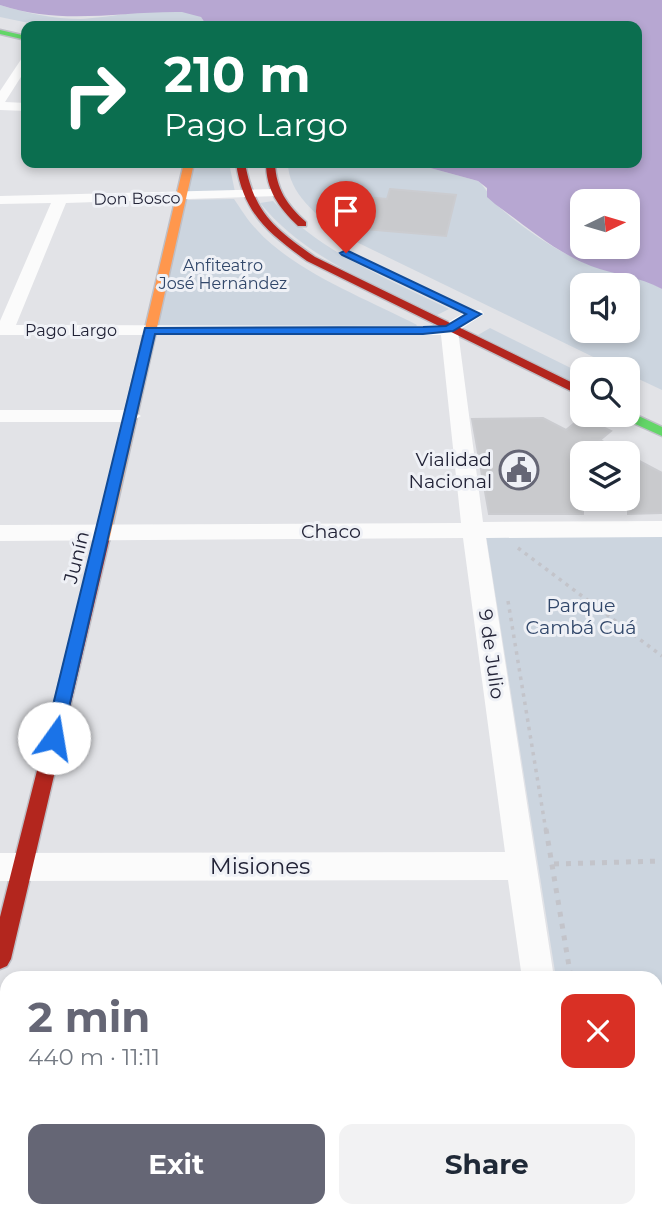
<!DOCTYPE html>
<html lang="en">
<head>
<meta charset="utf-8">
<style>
	:root { --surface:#fff; --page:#f2f2f3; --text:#1f2937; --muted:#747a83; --accent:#656675 }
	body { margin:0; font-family:Montserrat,sans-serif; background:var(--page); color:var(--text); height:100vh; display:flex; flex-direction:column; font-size:26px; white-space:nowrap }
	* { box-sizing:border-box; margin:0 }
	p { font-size:23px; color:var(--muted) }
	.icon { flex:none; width:38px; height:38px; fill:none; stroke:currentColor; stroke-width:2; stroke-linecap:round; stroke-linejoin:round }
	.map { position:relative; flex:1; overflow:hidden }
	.details { position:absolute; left:0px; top:971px; width:663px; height:247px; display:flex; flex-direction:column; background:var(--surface); border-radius:21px 21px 0 0; box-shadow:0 4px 10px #0003 }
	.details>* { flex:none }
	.top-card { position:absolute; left:21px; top:21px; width:621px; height:147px; border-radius:14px; box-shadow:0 4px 10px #0003; background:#0b6e4f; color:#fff; overflow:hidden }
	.needle { width:46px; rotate:85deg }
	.fabs { position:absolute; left:570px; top:189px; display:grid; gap:14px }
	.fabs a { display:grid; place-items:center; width:70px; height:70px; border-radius:14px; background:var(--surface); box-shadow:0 4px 10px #0003; font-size:35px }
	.pin { position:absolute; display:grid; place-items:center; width:60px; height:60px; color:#fff; margin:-72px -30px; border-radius:50% 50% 50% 0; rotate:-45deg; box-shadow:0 0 7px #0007 }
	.pin .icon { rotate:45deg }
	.me { position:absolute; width:77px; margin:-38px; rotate:13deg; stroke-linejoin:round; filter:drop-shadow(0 0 5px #0008) }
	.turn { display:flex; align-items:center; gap:24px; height:147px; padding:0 28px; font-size:32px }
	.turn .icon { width:91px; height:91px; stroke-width:2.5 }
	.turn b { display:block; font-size:49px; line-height:60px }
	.round { display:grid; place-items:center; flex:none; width:74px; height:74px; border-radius:14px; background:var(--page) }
	.summary { display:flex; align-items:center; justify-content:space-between; height:119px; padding:0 28px }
	h1 { font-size:42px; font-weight:700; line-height:52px; color:var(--accent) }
	.cta { display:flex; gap:14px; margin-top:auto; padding:14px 28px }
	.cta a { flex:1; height:80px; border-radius:14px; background:var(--accent); color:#fff; font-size:28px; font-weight:700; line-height:80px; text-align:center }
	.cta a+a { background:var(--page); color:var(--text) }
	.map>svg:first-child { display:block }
	.green { fill:#ccd5df; fill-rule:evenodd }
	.water { fill:#b7a7d2; fill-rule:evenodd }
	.building { fill:#c9cacd; stroke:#cbccd0; stroke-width:2 }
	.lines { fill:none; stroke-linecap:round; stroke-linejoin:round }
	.fast-casing { stroke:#bebfc6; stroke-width:3 }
	.slow-casing { stroke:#bebfc6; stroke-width:3 }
	.jam-casing { stroke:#bebfc6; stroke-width:3 }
	.path-far1 { stroke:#c3c4ca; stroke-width:3.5; stroke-dasharray:3.5 5; stroke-linecap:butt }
	.path { stroke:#c3c4ca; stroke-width:5; stroke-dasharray:5 7; stroke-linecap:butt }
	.street { fill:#fbfbfb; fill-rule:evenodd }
	.fast { fill:#63d668; fill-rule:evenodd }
	.slow { fill:#ff974d; fill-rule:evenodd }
	.jam { fill:#b3261e; fill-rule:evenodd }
	.route { fill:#1a73e8; stroke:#114b97; stroke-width:2 }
	.labels { text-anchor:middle; stroke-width:6; stroke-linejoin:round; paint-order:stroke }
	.far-street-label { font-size:16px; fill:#222337; stroke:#eff1f6 }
	.far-park-label { font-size:16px; fill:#31476a; stroke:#eff1f6 }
	.poi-label { font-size:19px; fill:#222337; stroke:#eff1f6; text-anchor:end }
	.street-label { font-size:19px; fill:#222337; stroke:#eff1f6 }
	.park-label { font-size:19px; fill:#31476a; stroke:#eff1f6 }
	.near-street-label { font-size:23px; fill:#222337; stroke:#eff1f6 }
</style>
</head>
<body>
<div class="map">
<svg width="662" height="1217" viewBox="0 0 662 1217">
	<rect width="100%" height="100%" fill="#e2e3e7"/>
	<!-- green -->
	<path class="green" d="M0,5c26,8 54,14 81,14 33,-1 92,-17 120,-2l6,9h-164l-43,-9z
		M193,163h36l6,29 -49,2z
		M288,163h124l66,18c9,7 12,18 20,25 21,19 47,37 72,50 30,15 64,16 92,33v101l-34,-16v-5h-10l-278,-135c-22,-18 -52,-41 -52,-71zM583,285h45v46h-45z
		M234,199c7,10 14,22 23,31 38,42 110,69 160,95l-3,4 -258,-1 28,-128z
		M273,201c49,52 113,77 176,108l-12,6c-63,-31 -132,-57 -177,-112z
		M490,328l93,46v13l-105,-52z
		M662,534v683h-68l-1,-6h63v-233h-100l-70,-443z"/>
	<!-- water -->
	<path class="water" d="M0,0h662v289c-23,-13 -48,-14 -71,-23 -36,-14 -65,-40 -96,-62l-8,-7v-9l-9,-7 -66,-18h225v-137h-430l-6,-9 -19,-5c-65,-1 -117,14 -182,-7zM583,201h45v46h-45z"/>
	<!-- building -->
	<path class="building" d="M390,189l66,6 -10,41 -93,-8 12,-31 22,2z
		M582,417l29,14 -11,9 24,13h-41v61h-94l-17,-95 71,-1 23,12z
		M628,455l34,18v40l-34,1z"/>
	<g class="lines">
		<defs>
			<path id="fast" d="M0,30l26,6v4l-26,-6z
				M628,411l34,16v9l-40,-18 -1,-3h7z"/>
			<path id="slow" d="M184,163h10l-85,378 -7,5 -7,-5z"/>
			<path id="jam" d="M236,163h9c9,50 30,66 70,94l268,131v9l-276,-136c-39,-28 -64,-48 -71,-98z
				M266,163h9c1,26 12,42 31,59v4h-8c-19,-18 -32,-36 -32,-63z
				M102,536l7,5 -98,418 -4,7 -7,3v-52l95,-376z"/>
		</defs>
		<!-- fast casing -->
		<use href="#fast" class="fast-casing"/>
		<!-- slow casing -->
		<use href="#slow" class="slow-casing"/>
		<!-- jam casing -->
		<use href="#jam" class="jam-casing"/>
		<!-- path-far1 -->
		<path class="path-far1" d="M518,548l144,108
			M508,601l38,230"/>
		<!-- path -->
		<path class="path" d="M546,829l25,149
			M554,864l108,-3
			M607,1211l1,6"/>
		<!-- street -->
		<path class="street" d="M26,57v12l-21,33 21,1v8l-26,-1v-19l22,-33z
			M273,189l7,4 -2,3 -212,7 -50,122 407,1 22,-2 24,-14h12l3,4 -26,17 25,191 179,-1v16l-176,1 68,440h-32l-14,-98 -508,1v-28l505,-1 -42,-314 -463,3v-16l461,-2 -20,-188h-441v-14l51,-118 -51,1v-8z
			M0,410h131l10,6 -10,6h-131z
			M555,1211h38l1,6h-38z"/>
		<!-- fast -->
		<use href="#fast" class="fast"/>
		<!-- slow -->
		<use href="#slow" class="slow"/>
		<!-- jam -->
		<use href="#jam" class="jam"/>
	</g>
	<!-- route -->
	<path class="route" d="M346,250l135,64 -28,17 -30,3h-268l-93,404 -2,5h-13l-2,-5 100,-410 278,-1 23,-1 20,-12 -124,-59 -2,-2z"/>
	<!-- icons -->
	<defs>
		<symbol id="civic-ring" viewBox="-11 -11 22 22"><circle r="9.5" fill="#eff1f6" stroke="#656675" stroke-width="1.5"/><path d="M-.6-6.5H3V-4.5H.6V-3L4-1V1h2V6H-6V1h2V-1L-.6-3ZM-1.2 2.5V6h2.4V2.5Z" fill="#656675"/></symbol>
	</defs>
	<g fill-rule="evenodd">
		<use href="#civic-ring" x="497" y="448" width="44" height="44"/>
	</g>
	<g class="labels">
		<!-- far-street labels -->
		<g class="far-street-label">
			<text transform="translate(137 198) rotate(-1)" y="6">Don Bosco</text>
			<text x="71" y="336">Pago Largo</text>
		</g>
		<!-- far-park labels -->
		<g class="far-park-label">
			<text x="223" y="271">Anfiteatro<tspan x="223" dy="18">José Hernández</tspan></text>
		</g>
		<!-- poi labels -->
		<g class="poi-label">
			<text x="492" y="466">Vialidad<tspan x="492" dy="22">Nacional</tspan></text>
		</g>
		<!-- street labels -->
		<g class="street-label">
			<text x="331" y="538">Chaco</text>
			<text transform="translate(76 557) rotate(-76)" y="7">Junín</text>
			<text transform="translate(492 654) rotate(82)" y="7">9 de Julio</text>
		</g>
		<!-- park labels -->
		<g class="park-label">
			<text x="581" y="612">Parque<tspan x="581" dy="22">Cambá Cuá</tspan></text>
		</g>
		<!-- near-street labels -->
		<g class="near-street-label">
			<text x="260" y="874">Misiones</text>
		</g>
	</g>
</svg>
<div class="fabs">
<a><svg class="needle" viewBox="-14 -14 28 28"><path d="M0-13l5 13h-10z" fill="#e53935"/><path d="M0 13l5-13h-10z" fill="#747a83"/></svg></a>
<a><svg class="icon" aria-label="sound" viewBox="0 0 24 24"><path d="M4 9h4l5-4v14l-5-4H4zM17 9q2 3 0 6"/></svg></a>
<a><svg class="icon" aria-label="search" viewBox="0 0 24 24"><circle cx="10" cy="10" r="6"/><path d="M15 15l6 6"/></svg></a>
<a><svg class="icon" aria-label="layers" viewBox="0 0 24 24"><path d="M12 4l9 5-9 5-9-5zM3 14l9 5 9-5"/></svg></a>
</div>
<div class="pin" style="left:346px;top:253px;background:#d93025"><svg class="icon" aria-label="arrive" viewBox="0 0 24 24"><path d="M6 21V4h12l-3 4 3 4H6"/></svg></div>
<svg class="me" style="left:54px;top:738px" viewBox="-20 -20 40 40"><circle r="19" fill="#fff"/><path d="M0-13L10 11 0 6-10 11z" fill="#1a73e8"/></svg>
<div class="top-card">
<div class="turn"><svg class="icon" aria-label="right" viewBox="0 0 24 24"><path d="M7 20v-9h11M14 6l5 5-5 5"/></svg><div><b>210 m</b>Pago Largo</div></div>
</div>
<section class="details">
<div class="summary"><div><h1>2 min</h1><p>440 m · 11:11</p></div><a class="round" style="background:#d93025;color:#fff"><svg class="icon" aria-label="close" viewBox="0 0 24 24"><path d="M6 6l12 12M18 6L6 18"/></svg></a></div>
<div class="cta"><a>Exit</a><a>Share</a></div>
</section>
</div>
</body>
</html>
